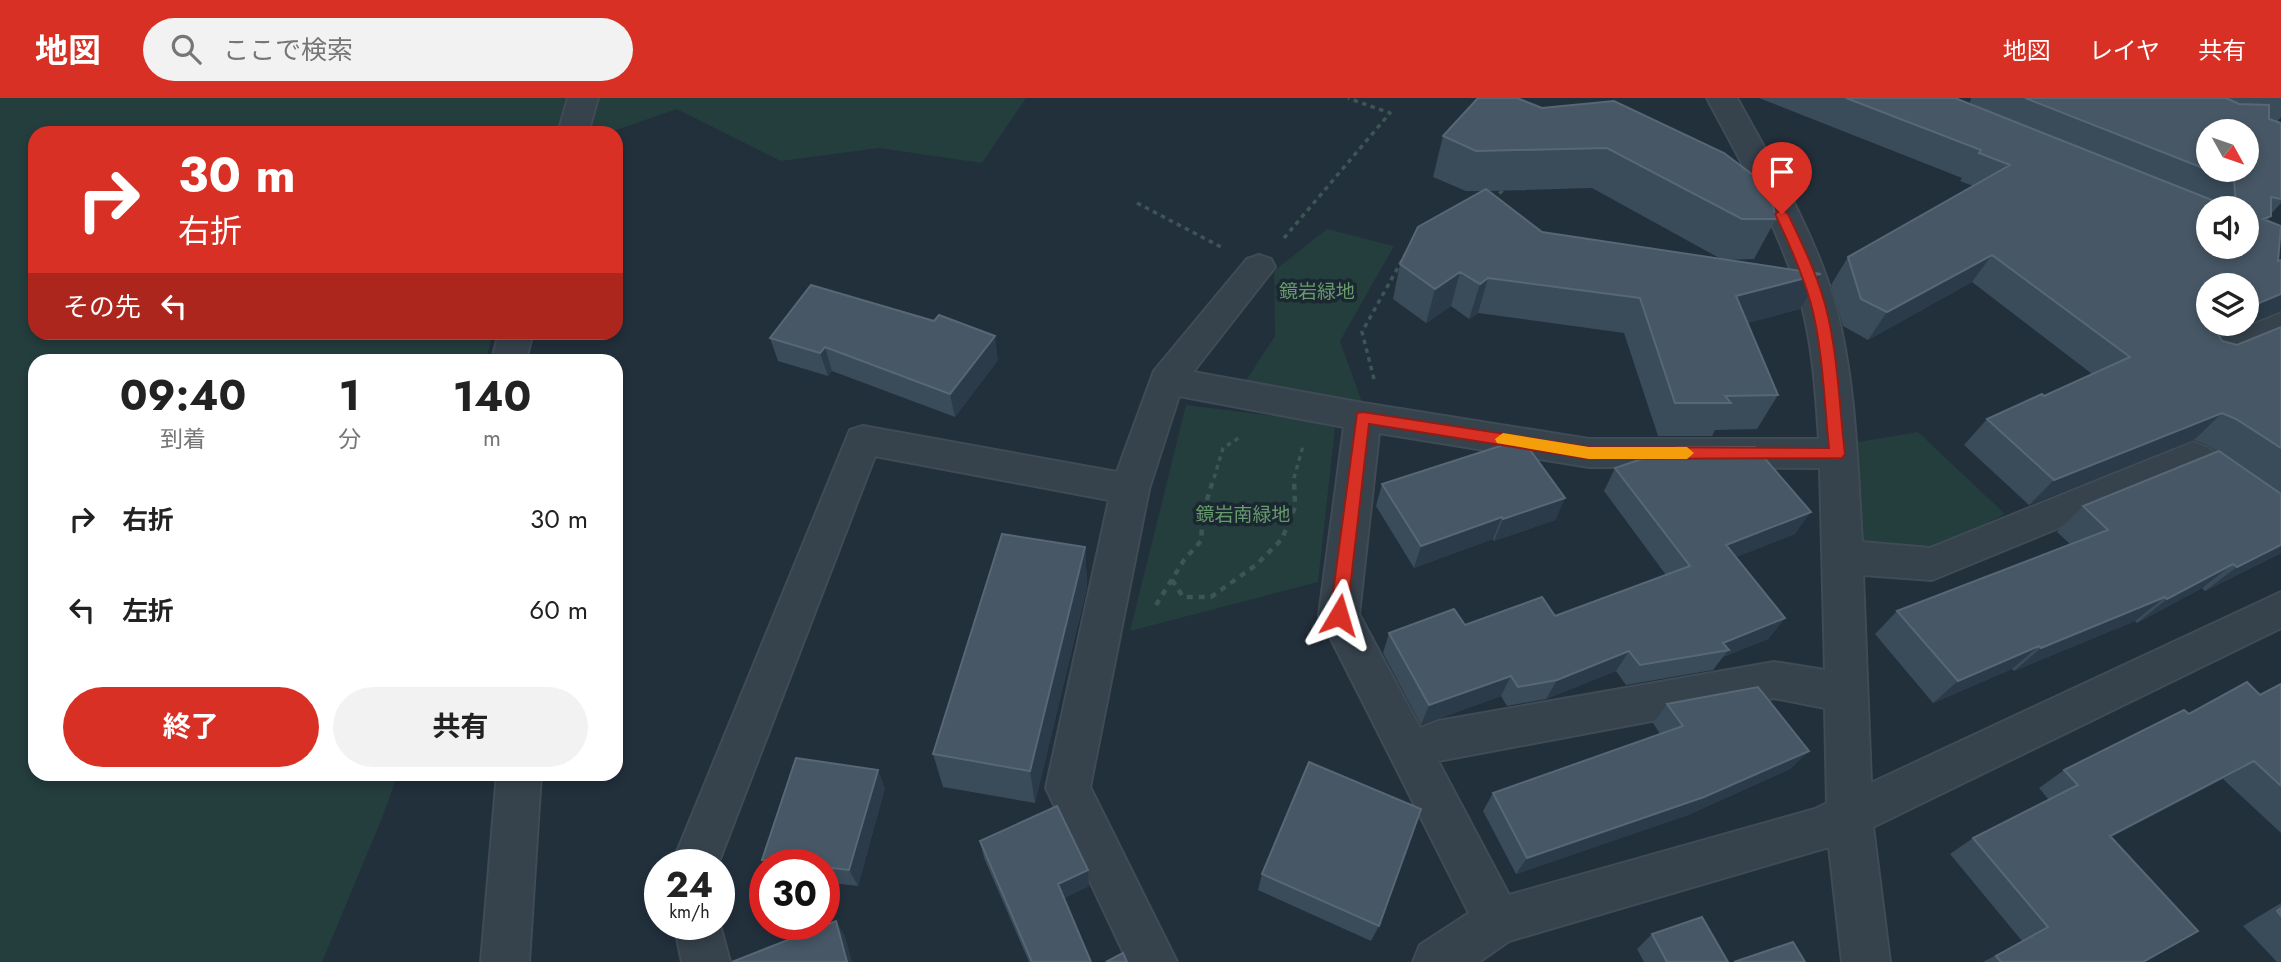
<!DOCTYPE html>
<html lang="ja">
<head>
<meta charset="utf-8">
<style>
	:root { --surface:#fff; --page:#f2f2f2; --text:#222; --muted:#767676; --accent:#d93025 }
	body { margin:0; font-family:Jost,"Noto Sans JP",sans-serif; background:var(--page); color:var(--text); height:100vh; display:flex; flex-direction:column; font-size:26px; white-space:nowrap }
	* { box-sizing:border-box; margin:0 }
	p { font-size:23px; color:var(--muted) }
	.icon { flex:none; width:38px; height:38px; fill:none; stroke:currentColor; stroke-width:2; stroke-linecap:round; stroke-linejoin:round }
	.map { position:relative; flex:1; overflow:hidden }
	.details { position:absolute; left:28px; top:256px; width:595px; height:427px; display:flex; flex-direction:column; background:var(--surface); border-radius:21px; box-shadow:0 4px 10px #0003 }
	.details>* { flex:none }
	.top-card { position:absolute; left:28px; top:28px; width:595px; height:214px; border-radius:21px; box-shadow:0 4px 10px #0003; background:#d93025; color:#fff; overflow:hidden }
	.needle { width:46px; rotate:130deg }
	.buttons { position:absolute; left:2196px; top:21px; display:grid; gap:14px }
	.buttons a { display:grid; place-items:center; width:63px; height:63px; border-radius:50%; background:var(--surface); box-shadow:0 4px 10px #0003; font-size:35px }
	.speed { position:absolute; left:644px; top:751px; display:flex; gap:14px; font-size:35px; font-weight:700; text-align:center }
	.speed>* { display:grid; place-content:center; width:91px; height:91px; border-radius:50%; background:var(--surface); box-shadow:0 4px 10px #0003; line-height:1 }
	.speed small { font-size:18px; font-weight:400 }
	.speed .limit { border:10px solid #d22; background:#fff; color:#111 }
	.pin { position:absolute; display:grid; place-items:center; width:60px; height:60px; color:#fff; margin:-72px -30px; border-radius:50% 50% 50% 0; rotate:-45deg; box-shadow:0 0 7px #0007 }
	.pin .icon { rotate:45deg }
	.me { position:absolute; width:77px; margin:-38px; rotate:7deg; stroke-linejoin:round; filter:drop-shadow(0 0 5px #0008) }
	.turn { display:flex; align-items:center; gap:24px; height:147px; padding:0 35px; font-size:32px }
	.turn .icon { width:91px; height:91px; stroke-width:2.5 }
	.turn b { display:block; font-size:49px; line-height:60px }
	.then { display:flex; align-items:center; height:66px; padding:0 35px; background:#0003; gap:14px; font-size:26px }
	.eta { display:flex; justify-content:space-evenly; align-items:center; height:119px; text-align:center }
	.eta b { font-size:42px; font-weight:700; line-height:49px }
	.primary-button { display:flex; gap:14px; margin-top:auto; padding:14px 35px }
	.primary-button a { flex:1; height:80px; border-radius:42px; background:var(--accent); color:#fff; font-size:28px; font-weight:700; line-height:80px; text-align:center }
	.primary-button a+a { background:var(--page); color:var(--text) }
	ul { padding:0; list-style:none }
	li { display:flex; align-items:center; gap:21px; height:91px; padding:0 35px }
	li div { flex:1 }
	li b { display:block; font-size:26px }
	li em { font-style:normal }
	header { display:flex; align-items:center; gap:42px; box-sizing:border-box; height:98px; padding:0 35px; background:var(--accent); color:#fff }
	header strong { font-size:33px }
	nav { display:flex; gap:38px; margin-inline-start:auto; font-size:24px }
	.search { width:490px; height:63px; background:var(--page); display:flex; align-items:center; gap:18px; box-sizing:border-box; padding:0 24px; border-radius:38px; color:var(--muted); font-size:26px }
	.map>svg:first-child { display:block }
	.green { fill:#243d3d }
	.lines { fill:none; stroke-linecap:round; stroke-linejoin:round }
	.street-casing { stroke:#3f4b55; stroke-width:4 }
	.path-far1 { stroke:#3d5655; stroke-width:3.5; stroke-dasharray:4.5 4.5; stroke-linecap:butt }
	.path { stroke:#3d5655; stroke-width:4.5; stroke-dasharray:6 6; stroke-linecap:butt }
	.street { fill:#36424c; fill-rule:evenodd }
	.wall { fill:#3a4b59; fill-rule:evenodd }
	.shaded-wall { fill:#2b3b49 }
	.building { fill:#475765; stroke:#576775; stroke-width:2; fill-rule:evenodd }
	.route { fill:#d93025; stroke:#8d1f18; stroke-width:2 }
	.slow { fill:#f59e0b }
	.labels { text-anchor:middle; stroke-width:7; stroke-linejoin:round; paint-order:stroke }
	.park-label { font-size:19px; fill:#679a6d; stroke:#1b2731 }
</style>
</head>
<body>
<header>
<strong>地図</strong>
<div class="search"><svg class="icon" aria-label="search" viewBox="0 0 24 24"><circle cx="10" cy="10" r="6"/><path d="M15 15l6 6"/></svg>ここで検索</div>
<nav><a>地図</a><a>レイヤ</a><a>共有</a></nav>
</header>
<div class="map">
<svg width="2281" height="864" viewBox="0 0 2281 864">
	<rect width="100%" height="100%" fill="#22303c"/>
	<!-- green -->
	<path class="green" d="M0,0h1026l-44,65 -103,-15 -98,13 -104,-52 -69,24h-573v199l458,1 -7,27h-451v414h363l-16,44 -60,144h-322z
		M1327,131l67,17 -54,95 23,64 -118,-23 30,-46 -1,-65z
		M1186,307l112,14 37,9 -17,154 -188,49z
		M1918,334l87,82 -69,34 -76,-8 -8,-97z"/>
	<g class="lines">
		<defs>
			<path id="street" d="M568,0h30l-10,35h-30z
				M1707,0h30c36,66 77,133 98,206 21,77 22,159 27,238l68,6 263,-106 13,5 75,50v36l-14,-5 -77,-54 -258,106 -69,-5 8,208 410,-191v36l-408,199 17,135h-48l-13,-115 -320,94 -30,21h-66l7,-17 49,-32 -150,-298 25,-188 -165,-31 -30,93 -59,298 87,175h-49l-82,-174 63,-288 -234,-44 -157,408h-46l178,-434 13,-4 254,46 37,-101 93,-112 12,-4 12,4 4,8 -82,105 170,31 226,36h230c-3,-46 -6,-93 -18,-137 -21,-73 -59,-138 -94,-204zM1379,335l210,34 231,1 5,202 -51,-8 -336,59 -18,7 -61,-114zM1774,600l51,10 2,95 -12,6 -306,86 -71,-134z
				M2281,215v26l-73,31 -12,-4 -5,-9 5,-9z
				M499,234h34l-7,28h-34z
				M497,676h44l-12,188h-48z
				M719,823l11,41h-48l-8,-38h45z"/>
		</defs>
		<!-- street casing -->
		<use href="#street" class="street-casing"/>
		<!-- path-far1 -->
		<path class="path-far1" d="M1493,102l14,-14
			M1137,105l86,45
			M1284,140l106,-125 -42,-15
			M1374,281l-12,-47 44,-79
			M1214,380l9,-30 19,-12
			M1294,380l9,-32"/>
		<!-- path -->
		<path class="path" d="M1172,482l11,17h28l45,-32 26,-26 13,-32 -1,-30
			M1156,507l28,-45 17,-19 2,-28 11,-36"/>
		<!-- street -->
		<use href="#street" class="street"/>
	</g>
	<!-- wall -->
	<path class="wall" d="M1517,0l259,121 -22,40 -30,1 76,49 -53,14 31,72 -21,34 -42,1 -3,6h-54l-34,-103 -146,-20 -9,6 -18,-13 -25,17 -33,-24 7,-35 82,-73h-16l-33,-14 10,-41zM1592,90l129,71 -179,-27 -53,-41z
		M1759,0h196l14,6 2,-5v-1h310v19l-4,5 4,1v80l-10,11v2l-4,5 11,40 3,-1v51h-1l-61,25 3,5 15,4 44,-18v226l-76,38 -3,-3 -65,35 -2,-2 -121,50 -2,-2 -79,34 -58,-69 22,-23 173,-67 -13,-12 26,-26 135,-54 -11,-7 -13,-5 -165,65 -65,-60 23,-26 57,-23 48,-22 -120,-92 -104,58 -25,-14 -12,-41 17,-28 125,-71 -13,-5 2,-3z
		M770,240l228,22 -43,57 -123,-46 -4,5 -50,-15z
		M1615,370l180,66 -59,23 49,61 -17,21 -45,18 -10,13 -87,15 -10,-14 -70,28 -39,7 -6,-10 -80,29 -38,-72 6,-20 166,-17 111,-41 -62,-84z
		M1382,386l183,14 -10,22 -61,21 -1,-2 -79,29 -38,-62z
		M1085,449l2,40 -52,216 -92,-16 -10,-33z
		M2281,586v149l-58,-54 -112,58 32,125h-160l39,-21 -72,-87 23,-16 76,-38 -10,-12 25,-18 125,-56 71,-19z
		M1667,606l142,47 -19,18 -102,46 -172,59 -33,-63 10,-18 167,-59 -7,-11z
		M885,690l-27,98 -34,-4v-18l-59,1 -3,-5z
		M980,743l108,29 1,16 -25,12 27,64h-62l-45,-104z
		M1262,776l117,52 -8,15 -113,-51z
		M2281,805v59h-4l-34,-36z
		M1652,836l76,28h-84l-7,-13z"/>
	<!-- shaded-wall -->
	<path class="shaded-wall" d="M1992,157l-20,27 -104,58 19,-28z
		M1460,174l-9,34 -25,17 9,-34z
		M1821,176l-21,35 -83,22 19,-35z
		M1488,180l-10,35 -9,6 11,-35z
		M2281,196v16l-1,1 -85,35 22,-22h30v-16z
		M995,238l3,24 -43,57 -5,-23z
		M825,249l7,24 -4,5 -8,-23z
		M2222,315l-28,27 -165,65 25,-25z
		M1565,400l-10,22 -61,21 9,-22z
		M1811,414l-16,22 -84,33 15,-22z
		M1502,419l-9,22 -79,29 7,-22z
		M2281,447v8l-76,38 32,-24z
		M1085,449l2,40 -52,216 -5,-32z
		M2233,466l-31,24 -65,35 30,-24z
		M2165,499l-30,24 -121,50 27,-23z
		M1785,520l-17,21 -45,18 6,-7 -6,-7z
		M2039,548l-27,23 -79,34 25,-22z
		M1629,553l-13,20 -70,28 11,-19z
		M1511,578l-10,20 -80,29 8,-20z
		M1809,653l-19,18 -102,46 -172,59 11,-16z
		M2254,663l-31,18 -140,73 27,-16z
		M878,672l7,18 -27,98 -9,-16z
		M1088,772l1,16 -28,14 -3,-16z
		M836,823l9,15 7,26h-5z"/>
	<!-- building -->
	<path class="building" d="M1478,0h39l25,10 72,-7 110,52 45,34 7,32h-34l-135,-71 -131,3 -33,-15z
		M1846,0h109l277,110 4,-3 -2,-25 -25,-10h38v-39h-39v39l-183,-72h201l13,6 30,1v14l12,4v76l-10,-2v19l-8,3 18,7 -3,35 3,-1v34l-34,14v-23h-39v39h11l-3,7 6,10 15,4 44,-18v121l-45,-29 -14,-6 -168,67 -67,-61 55,-25 2,2 86,-39 -138,-102 -105,57 -26,-13 -13,-42 162,-92 -31,-12 2,-3zM2208,110h39v39h-39z
		M1486,91l56,43 279,42 -85,22 42,99 -53,1 6,7h-56l-35,-105 -152,-20 -8,6 -20,-12 -25,17 -35,-25 18,-37z
		M811,187l123,36 5,-6 56,21 -45,58 -125,-47 -5,6 -50,-15z
		M1522,341l43,59 -62,21 -1,-2 -81,29 -39,-62z
		M1677,349h78l56,65 -85,33 59,73 -62,25 6,7 -89,15 -11,-14 -72,29 -39,7 -7,-11 -82,29 -40,-72 65,-24 11,16 77,-28 13,19 135,-50 -75,-98z
		M2219,353l62,43v51l-44,22 -4,-3 -66,35 -2,-2 -124,51 -2,-2 -81,35 -61,-70 211,-81 -25,-24z
		M1002,436l83,13 -55,224 -97,-17z
		M2247,584l13,13 21,-11v102l-27,-25 -144,75 88,95 -55,31h-142l-5,-6 52,-29 -75,-89 105,-53 -14,-15 120,-60 5,4z
		M1758,589l51,64 -105,46 -177,61 -34,-65 190,-67 -16,-22z
		M796,660l82,12 -29,100 -25,-3v-3h-21l-41,-4z
		M1309,664l112,47 -42,117 -117,-52z
		M1057,708l31,64 -30,14 33,78h-59l-52,-121z
		M2281,810v8l-4,-5z
		M1702,819l26,45h-61l-15,-28z
		M836,823l11,41h-115z
		M1793,844l12,20h-71z
		M1123,855l4,9h-21z"/>
	<!-- route -->
	<path class="route" d="M1782,111l6,5c14,29 28,58 37,90 13,48 14,100 20,150l-3,4 -253,1 -220,-35 -22,191 -3,5h-11l-3,-5 27,-202 6,-1 226,35 240,1c-5,-48 -6,-98 -18,-144 -9,-32 -22,-61 -36,-90z"/>
	<!-- slow -->
	<path class="slow" d="M1503,335l86,14h98l7,6 -7,6h-98l-92,-16 -2,-4z"/>
	<g class="labels">
		<!-- park labels -->
		<g class="park-label">
			<text x="1317" y="200">鏡岩緑地</text>
			<text x="1243" y="423">鏡岩南緑地</text>
		</g>
	</g>
</svg>
<div class="buttons">
<a><svg class="needle" viewBox="-14 -14 28 28"><path d="M0-13l5 13h-10z" fill="#e53935"/><path d="M0 13l5-13h-10z" fill="#767676"/></svg></a>
<a><svg class="icon" aria-label="sound" viewBox="0 0 24 24"><path d="M4 9h4l5-4v14l-5-4H4zM17 9q2 3 0 6"/></svg></a>
<a><svg class="icon" aria-label="layers" viewBox="0 0 24 24"><path d="M12 4l9 5-9 5-9-5zM3 14l9 5 9-5"/></svg></a>
</div>
<div class="speed"><div>24<small>km/h</small></div><div class="limit">30</div></div>
<div class="pin" style="left:1782px;top:116px;background:#d93025"><svg class="icon" aria-label="arrive" viewBox="0 0 24 24"><path d="M6 21V4h12l-3 4 3 4H6"/></svg></div>
<svg class="me" style="left:1339px;top:517px" viewBox="-20 -20 40 40"><path d="M0-17L14 15 0 8-14 15z" fill="#d93025" stroke="#fff" stroke-width="4"/></svg>
<div class="top-card">
<div class="turn"><svg class="icon" aria-label="right" viewBox="0 0 24 24"><path d="M7 20v-9h11M14 6l5 5-5 5"/></svg><div><b>30 m</b>右折</div></div>
<div class="then">その先<svg class="icon" aria-label="left" viewBox="0 0 24 24"><path d="M17 20v-9H6M10 6l-5 5 5 5"/></svg></div>
</div>
<section class="details">
<div class="eta">
<div><b>09:40</b><p>到着</p></div>
<div><b>1</b><p>分</p></div>
<div><b>140</b><p>m</p></div>
</div>
<ul>
<li><svg class="icon" aria-label="right" viewBox="0 0 24 24"><path d="M7 20v-9h11M14 6l5 5-5 5"/></svg><div><b>右折</b></div><em>30 m</em></li>
<li><svg class="icon" aria-label="left" viewBox="0 0 24 24"><path d="M17 20v-9H6M10 6l-5 5 5 5"/></svg><div><b>左折</b></div><em>60 m</em></li>
</ul>
<div class="primary-button"><a>終了</a><a>共有</a></div>
</section>
</div>
</body>
</html>
